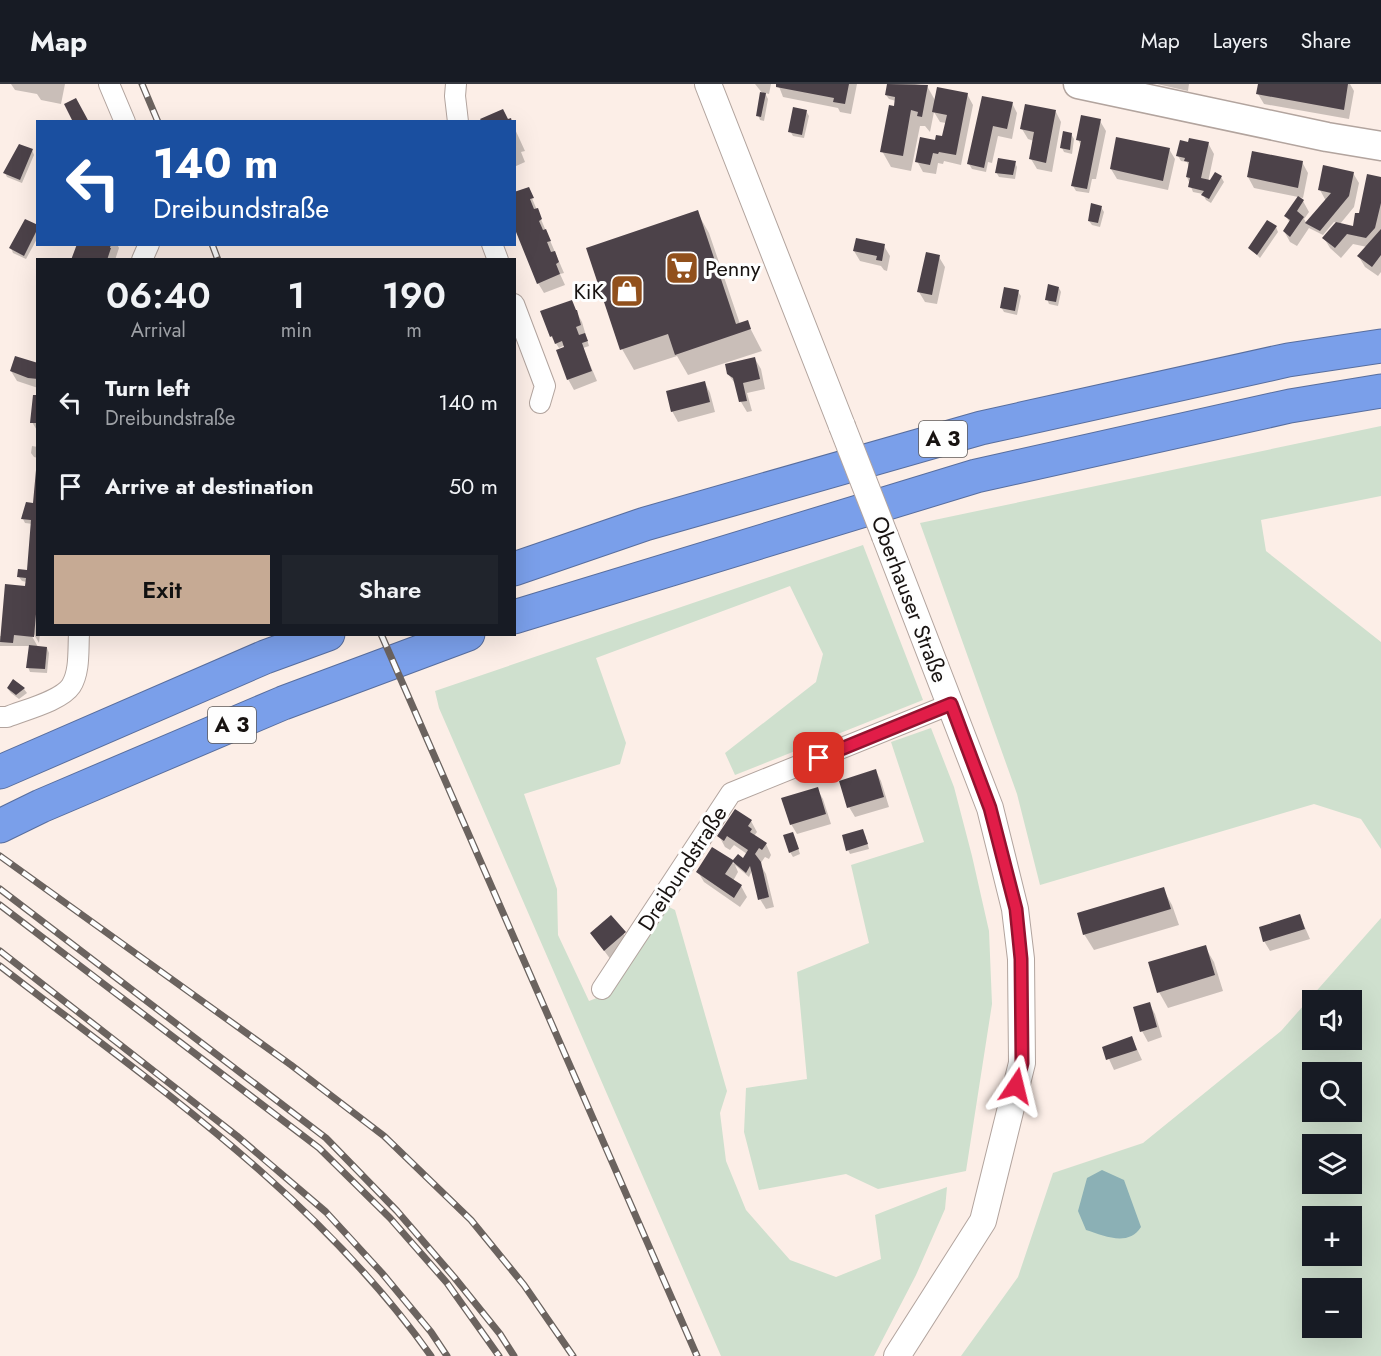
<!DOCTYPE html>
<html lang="en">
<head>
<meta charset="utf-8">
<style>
	:root { --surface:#171b24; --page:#20242c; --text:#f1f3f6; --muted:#9ea1a6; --line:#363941; --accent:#c6aa94 }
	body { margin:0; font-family:Jost,sans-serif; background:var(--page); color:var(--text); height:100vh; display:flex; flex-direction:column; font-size:22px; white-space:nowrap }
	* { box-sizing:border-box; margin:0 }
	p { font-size:20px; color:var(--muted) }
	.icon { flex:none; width:33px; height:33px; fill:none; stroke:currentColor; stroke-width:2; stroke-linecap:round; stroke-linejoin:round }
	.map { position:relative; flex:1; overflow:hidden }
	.panel { position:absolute; left:36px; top:174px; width:480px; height:378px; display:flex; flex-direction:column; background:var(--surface); border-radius:0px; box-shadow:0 6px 24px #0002 }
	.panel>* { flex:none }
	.banner { position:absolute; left:36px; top:36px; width:480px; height:126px; border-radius:0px; box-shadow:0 6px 24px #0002; background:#1a4fa0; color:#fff; overflow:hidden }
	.fabs { position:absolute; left:1302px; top:906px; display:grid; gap:12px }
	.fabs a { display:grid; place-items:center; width:60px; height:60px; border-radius:0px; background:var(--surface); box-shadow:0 6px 24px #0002; font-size:30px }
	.pin { position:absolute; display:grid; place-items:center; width:51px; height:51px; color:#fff; margin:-26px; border-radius:12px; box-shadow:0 3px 9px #0006 }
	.me { position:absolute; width:66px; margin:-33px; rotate:10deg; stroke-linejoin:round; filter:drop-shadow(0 0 4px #0008) }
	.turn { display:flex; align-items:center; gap:21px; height:126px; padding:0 18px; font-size:27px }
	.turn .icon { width:78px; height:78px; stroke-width:2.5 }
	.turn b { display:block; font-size:42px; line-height:51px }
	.eta { display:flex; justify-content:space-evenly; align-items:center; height:102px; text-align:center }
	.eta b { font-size:36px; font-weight:600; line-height:42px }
	.cta { display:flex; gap:12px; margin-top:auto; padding:12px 18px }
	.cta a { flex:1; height:69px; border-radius:0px; background:var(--accent); color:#111; font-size:24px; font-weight:600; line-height:69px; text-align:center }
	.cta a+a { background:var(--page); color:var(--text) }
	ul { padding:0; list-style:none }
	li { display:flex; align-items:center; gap:18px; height:84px; padding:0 18px }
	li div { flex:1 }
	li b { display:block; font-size:22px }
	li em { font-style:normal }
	header { display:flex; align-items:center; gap:36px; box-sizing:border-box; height:84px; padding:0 30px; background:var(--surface); border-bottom:2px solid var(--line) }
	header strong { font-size:28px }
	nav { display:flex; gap:33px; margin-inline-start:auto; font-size:21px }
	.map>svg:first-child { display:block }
	.green { fill:#cfe0ce; fill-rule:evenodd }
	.water { fill:#8bb0b5 }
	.shadow { fill:#0003 }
	.building { fill:#4c4249 }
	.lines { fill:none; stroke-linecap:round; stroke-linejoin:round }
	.minor-casing { stroke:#b2a49e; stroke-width:22 }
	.tertiary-casing { stroke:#b2a49e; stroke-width:28 }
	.secondary-casing { stroke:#b2a49e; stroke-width:31 }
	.motorway-casing { stroke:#586e9e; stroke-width:35 }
	.minor { stroke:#fff; stroke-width:20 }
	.tertiary { stroke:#fff; stroke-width:26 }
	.secondary { stroke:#fff; stroke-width:28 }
	.motorway { stroke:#7a9fea; stroke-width:33 }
	.rail-casing { stroke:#6b635f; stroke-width:7 }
	.rail { stroke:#fefefe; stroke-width:4.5; stroke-dasharray:14; stroke-linecap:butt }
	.tertiary-bridge-casing { stroke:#b2a49e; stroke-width:28; stroke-linecap:butt }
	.tertiary-bridge { stroke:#fff; stroke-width:26 }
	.route-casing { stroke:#92132f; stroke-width:15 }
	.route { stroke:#e11d48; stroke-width:10 }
	.labels { text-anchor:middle; stroke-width:6; stroke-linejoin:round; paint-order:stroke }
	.shield { fill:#fefefe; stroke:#5d5a58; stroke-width:1.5 }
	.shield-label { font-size:21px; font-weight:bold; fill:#181311 }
	.poi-label { font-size:22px; fill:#181311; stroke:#fefefe; text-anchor:start }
	.street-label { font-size:22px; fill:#181311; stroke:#fefefe }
</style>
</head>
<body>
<header>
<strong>Map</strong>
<nav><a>Map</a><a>Layers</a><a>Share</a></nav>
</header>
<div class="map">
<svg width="1381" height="1272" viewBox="0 0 1381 1272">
	<rect width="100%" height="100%" fill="#fceee7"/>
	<!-- green -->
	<path class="green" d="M1381,342v70l-120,24 5,31 115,91v207l-20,-30 -47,-15 -274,81 -23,-91 -97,-271z
		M863,461l60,155 -188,75 -10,-22 91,-71 7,-28 -33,-68 -194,72 30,85 -6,21 -96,30 33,95 1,46 31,66 18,-7 60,-88 8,4 52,181 -7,22 6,48 20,49 44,50 46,17 45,-18 -6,-44 72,-28 -2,22 -29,66 -42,81h-153l-282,-648 -4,-17z
		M931,644l23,59 18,69 17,75 3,73 -26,167 -88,18 -32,-15 -87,16 -15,-58 2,-44 61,-9 -10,-107 72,-29 -18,-78 73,-23 -33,-100z
		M1381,834v438h-420l57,-79 35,-104 90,-30 138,-112zM1312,916h40v40h-40zM1312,988h40v40h-40zM1312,1060h40v40h-40zM1312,1132h40v40h-40zM1312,1204h40v40h-40z"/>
	<!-- water -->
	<path class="water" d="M1102,1086l22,10 17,47c-13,20 -36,9 -55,3l-8,-19 9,-33z"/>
	<!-- shadow -->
	<path class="shadow" d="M11,0h54l-4,20 -20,-4 -4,-6 -22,-4z
		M755,0h16l-2,10 -4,-1 3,6 -4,22 -4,-1 -2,-5 5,-21z
		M778,0h79l-6,30 -11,-2 -2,-4 -55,-11z
		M889,0h26l12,2 9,16 31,-8 6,11 -12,60 -17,-4 -1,3 -5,-1 -2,11 -13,-2 -6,-11 19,-20 8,-3 2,-15 -6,-1 -6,-10 -4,20 -5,-6h-5l-9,45 -20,-4 -9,-16 14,-50 -7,-2 -3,-4z
		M1157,0h32l-1,7z
		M1260,0h90l4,7 -5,28 -85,-15 -6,-10z
		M983,14l29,5 5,10 -5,26 -14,-3 -6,27 -4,-1 -2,10 -14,-3 -3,-5z
		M806,27l3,5 -5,22 -11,-2 -3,-5z
		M1056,28l5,10 -9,50 -15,-3 -6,-10 3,-18 -6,-2 -6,-10z
		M1100,37l6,10 -10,48h-4l-3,14 -13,-2 -3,-5 8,-40 -3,-7z
		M514,43l11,24 -4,1 4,10 -11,5z
		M1071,50l3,5 -2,15 -8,-2 -2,-4z
		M1208,59l6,11 -6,28 13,-5 3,5 -13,21 -5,-3 -3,-6 -10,-2 -6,-15 2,-10 -2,-5 -6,-1 -3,-5z
		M1169,65l6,10 -7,31 -51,-11 -6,-10z
		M32,66l2,5 -12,28 -15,-6 -2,-4z
		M1302,78l6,11 -5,25 -49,-10 -6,-11z
		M1015,79l2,4 -2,12 -16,-2 -3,-5z
		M1353,89l6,10 -5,24 -14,17 14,4 27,-49v93l-3,4 -13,-9 -6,-10 8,-10 -14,-3 -12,14 -11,-10 -6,-10 14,-15 -4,-1 -11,13 -14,-7 -12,18 -7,-4 -6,-11 6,-8 -4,-7 12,-18 5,3 6,11 -5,7 3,5 19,-23 -6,-11z
		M528,105l36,84 -4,1 5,11 -21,8 -6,-10z
		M1101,123l3,5 -4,15 -8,-2 -3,-4z
		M697,128l12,21 31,91 7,-2 15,29 -74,24 -11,-19 -43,14 -12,-21z
		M37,143l1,10 -12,22 -13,-6 -2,-5z
		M1276,143l2,5 -18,26 -10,-10z
		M79,160h38l2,4 -4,12h-42z
		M884,162l6,10 -3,15 -3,-1 -3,-4 -21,-5 -6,-10z
		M939,173l6,10 -8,37 -12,-2 -6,-10z
		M1059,204l2,4 -3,14 -9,-2 -2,-5z
		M1018,208l3,4 -4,19 -13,-3 -3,-5z
		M571,218l11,20 7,24 -6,2 14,33 -23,9 -6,-11 -1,-31 -2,-3 -6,3 -8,-12z
		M755,275l6,10 4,20 -18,4 5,18 -5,1 -6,-10 -4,-16 -9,-12z
		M38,280v24l-21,-7 -6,-10z
		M705,299l5,10 5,19 -37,10 -6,-11z
		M38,313v35l-6,-10z
		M32,362l6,1v11l-4,-1 -3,-4z
		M38,386v164h2l-1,9 -8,-14 -2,2 9,16 9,1 2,5 -2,20 -17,-1 -2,-5 2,-21h-30v-10h3l25,-48 -1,-6 -5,-1 -3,-4 10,-6 4,-47 -8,-1 -2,-4 12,-14z
		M14,597l10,8 3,4 -8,6 -8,-6 -3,-4z
		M876,687l5,10 8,26 -34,10 -6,-10z
		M817,705l6,10 8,25 -34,10 -6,-10z
		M751,737l6,11 -3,4 12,8 5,11 -2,4 -4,-2 -5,7 6,10 8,33 -8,2 -6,-10 -7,-31 -4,9 -14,-12 3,7 -5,9 8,5 6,11 -7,10 -36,-25 -6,-10 34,-10 2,2 4,-8 5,4 4,-6 -13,-9 -4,5 -5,-3 -6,-11z
		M865,751l4,14 -19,5 -2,-4z
		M795,754l5,16 -7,3 -3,-5z
		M1163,805l9,16 7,20 -85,25 -10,-16z
		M1300,832l10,23 -40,12 -6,-10z
		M611,833l20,27 -20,16 -20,-27z
		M1205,863l9,15 9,29 -55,17 -9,-16z
		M1149,919l6,11 7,23 -14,5 -6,-11 -7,-23z
		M1132,954l10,22 -28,10 -10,-22z"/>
	<!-- building -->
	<path class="building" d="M776,0h73l-4,20 -12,-2 1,-4 -58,-11z
		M887,0l41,1 -6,32 -5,-1 1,-4 -7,-2 -8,46 -23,-4 9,-47 5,1 1,-9 -10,-2z
		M1258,0h90l-4,26 -88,-16z
		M937,3l31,6 -12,62 -17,-3 -1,2 -5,-1 -3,12 -15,-3 5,-25 15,3 1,-5 6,1 5,-21 -15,-3z
		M760,8l6,1 -5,24 -5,-1z
		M982,12l31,6 -6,27 -14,-3 -9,42 -17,-4z
		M76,14l13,24h-16l-9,-18z
		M1025,20l31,6 -10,53 -17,-4 5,-27 -14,-3z
		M793,23l14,3 -5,25 -14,-3z
		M503,25l5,10 3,-1 1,4h-30l-2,-3z
		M1081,31l20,4 -14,70 -16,-3 10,-45 -5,-1z
		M1063,47l9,2 -2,17 -10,-2z
		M1116,53l54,11 -7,33 -53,-12z
		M1189,54l20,4 -8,36 9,2 5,-8 7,4 -13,23 -8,-4 3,-4 -16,-4 2,-9 -4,-1 3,-15 -5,-1 1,-3 -9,-2 4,-16 8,2z
		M19,60l14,5 -13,31 -17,-7z
		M1252,67l51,10 -5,27 -51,-11z
		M998,74l18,3 -3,14 -18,-2z
		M1323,81l31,7 -5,24 -29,35 -15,-8 26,-30 -13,-3z
		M1367,90l14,3v26l-6,25 -9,10 -19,-4 -12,14 -13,-10 14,-16 17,4 2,-13h4z
		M529,103l5,11 -4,1 4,10 4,-1 4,11 -3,2 4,9 3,-1 5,12 -4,1 4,10 4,-1 4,11 -3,2 4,10 -23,10 -23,-57v-35z
		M1298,112l6,4 -7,11 7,6 -14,20 -7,-6 7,-11 -6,-4z
		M1091,119l11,3 -4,17 -10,-2z
		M698,126l38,114 12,-4 3,9 -76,26 -7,-21 -48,16 -34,-102z
		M25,135l13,6v3l-14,28 -15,-8z
		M1267,136l10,6 -20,29 -9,-7z
		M1381,145v26l-9,12 -15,-11z
		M856,154l29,6 -3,17 -6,-1 1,-4 -24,-5z
		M77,160h34l-1,4h1l-4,12h-36z
		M926,168l14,3 -8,40 -15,-3z
		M1048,200l11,3 -3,15 -11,-2z
		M1004,203l15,3 -4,21 -15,-3z
		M572,216l4,10h1l4,15 -5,2 3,8 6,-2 3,8 -6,2 10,28 -25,9 -11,-30 8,-3 -2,-6 -7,3 -3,-8 -2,1 -10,-26z
		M15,272l23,7v16l-10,-1 -18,-7z
		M755,273l5,22 -17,4 4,18 -8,1 -6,-24 -6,-4 -2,-10z
		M705,297l5,21 -39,10 -5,-21z
		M33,311h5v28h-8z
		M36,386h2v121l-4,46 -20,-2 -1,8 -13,-1 5,-58 20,2 1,-8 -9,-1 1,-8 9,1 4,-50 -10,-1 5,-17 7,1z
		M29,561l18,2 -2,22 -19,-1z
		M13,595l12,9 -9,7 -9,-7z
		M876,685l8,28 -37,11 -8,-27z
		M818,703l8,27 -36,11 -9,-27z
		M735,725l17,11 -4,6 4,3 -2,3 17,11 -5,7 -3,-2 -4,6 6,8 8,35 -11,3 -8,-34 -4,7 -13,-11 -8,12 17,11 -8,13 -38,-26 16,-25 21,13 5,-6 5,4 5,-8 -21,-14 -3,5 -7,-5z
		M863,745l5,15 -22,7 -4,-16z
		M793,748l6,17 -10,4 -6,-18z
		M1164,803l7,22 -88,26 -6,-22z
		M1300,830l5,15 -42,13 -4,-15z
		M611,831l15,17 -22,19 -14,-18z
		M1206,861l9,30 -58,18 -9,-31z
		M1150,918l7,25 -17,5 -7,-25z
		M1132,952l5,14 -31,10 -4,-13z"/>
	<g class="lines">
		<defs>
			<path id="minor" d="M109,0l16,38
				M456,0l-1,12 3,26
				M492,160l6,16
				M142,176l7,-16
				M514,220l31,82 -5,17
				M0,633h7c17,-7 54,-16 64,-31 9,-14 7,-36 8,-52
				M602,905l129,-196 220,-89"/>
			<path id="tertiary" d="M708,0l134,342
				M885,452l105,272 25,101 6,50 1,104 -39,158 -86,135"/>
			<path id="secondary" d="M1078,0l249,53 54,9"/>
			<path id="motorway" d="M514,485l131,-45 336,-96 307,-68 93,-14
				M514,533l462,-141 314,-70 91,-15
				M0,688l265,-115 63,-23
				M0,742l41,-20 242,-103 185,-69"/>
		</defs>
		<!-- minor casing -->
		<use href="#minor" class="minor-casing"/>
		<!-- tertiary casing -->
		<use href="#tertiary" class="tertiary-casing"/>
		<!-- secondary casing -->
		<use href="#secondary" class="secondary-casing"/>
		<!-- motorway casing -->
		<use href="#motorway" class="motorway-casing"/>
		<!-- minor -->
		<use href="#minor" class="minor"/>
		<!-- tertiary -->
		<use href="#tertiary" class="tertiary"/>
		<!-- secondary -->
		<use href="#secondary" class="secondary"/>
		<!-- motorway -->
		<use href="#motorway" class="motorway"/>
		<defs>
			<path id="rail" d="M142,0l16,38
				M212,160l6,16
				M381,550l316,722
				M0,772l291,209 93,71 87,84 53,65 49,71
				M0,805l326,249 71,73 57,66 46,57 14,22
				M0,821l319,243 71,70 57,65 52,73
				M0,867l237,185 89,76 56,61 49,59 16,24
				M0,882c153,118 318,230 431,390"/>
		</defs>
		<!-- rail casing -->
		<use href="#rail" class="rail-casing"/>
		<!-- rail -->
		<use href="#rail" class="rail"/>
		<defs>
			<path id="tertiary-bridge" d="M842,342l43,110"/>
		</defs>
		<!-- tertiary-bridge casing -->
		<use href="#tertiary-bridge" class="tertiary-bridge-casing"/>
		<!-- tertiary-bridge -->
		<use href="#tertiary-bridge" class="tertiary-bridge"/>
	</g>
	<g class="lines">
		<defs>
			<path id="route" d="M819,674l132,-54 39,104 26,101 5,50 1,104 -6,23"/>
		</defs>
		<!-- route casing -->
		<use href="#route" class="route-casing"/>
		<!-- route -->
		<use href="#route" class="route"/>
	</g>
	<!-- icons -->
	<defs>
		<symbol id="supermarket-square" viewBox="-11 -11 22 22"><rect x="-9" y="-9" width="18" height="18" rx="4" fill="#91501c" stroke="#fefefe"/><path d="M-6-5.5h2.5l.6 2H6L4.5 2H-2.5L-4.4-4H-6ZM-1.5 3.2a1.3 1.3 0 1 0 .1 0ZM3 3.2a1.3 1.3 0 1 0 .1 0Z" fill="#fff"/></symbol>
		<symbol id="shop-square" viewBox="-11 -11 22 22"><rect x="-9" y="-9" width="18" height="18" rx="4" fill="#91501c" stroke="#fefefe"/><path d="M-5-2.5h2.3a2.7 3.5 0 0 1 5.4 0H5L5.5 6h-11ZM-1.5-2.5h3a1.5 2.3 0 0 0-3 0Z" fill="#fff"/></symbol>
	</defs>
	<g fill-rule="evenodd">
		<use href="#supermarket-square" x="663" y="165" width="38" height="38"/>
		<use href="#shop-square" x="608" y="188" width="38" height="38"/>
	</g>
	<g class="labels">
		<!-- shield labels -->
		<g class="shield">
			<rect x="919" y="337" width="48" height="36" rx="4.5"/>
			<rect x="208" y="623" width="48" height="36" rx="4.5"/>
		</g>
		<g class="shield-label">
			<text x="943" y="362">A 3</text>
			<text x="232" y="648">A 3</text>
		</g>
		<!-- poi labels -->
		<g class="poi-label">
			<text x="705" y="192">Penny</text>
			<text x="604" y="215" text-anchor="end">KiK</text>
		</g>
		<!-- street labels -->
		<g class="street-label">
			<text transform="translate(910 515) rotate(69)" y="8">Oberhauser Straße</text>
			<text transform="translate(682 784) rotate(-57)" y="8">Dreibundstraße</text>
		</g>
	</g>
</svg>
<div class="fabs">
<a><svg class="icon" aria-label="sound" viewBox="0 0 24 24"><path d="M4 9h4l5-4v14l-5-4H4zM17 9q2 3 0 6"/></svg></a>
<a><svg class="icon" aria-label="search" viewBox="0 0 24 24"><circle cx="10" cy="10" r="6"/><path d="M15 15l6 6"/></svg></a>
<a><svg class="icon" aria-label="layers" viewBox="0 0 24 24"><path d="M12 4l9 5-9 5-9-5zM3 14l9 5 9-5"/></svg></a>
<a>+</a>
<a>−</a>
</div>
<div class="pin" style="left:819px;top:674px;background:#d93025"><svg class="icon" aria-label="arrive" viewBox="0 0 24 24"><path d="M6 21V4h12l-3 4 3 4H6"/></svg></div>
<svg class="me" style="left:1016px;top:1002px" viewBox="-20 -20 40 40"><path d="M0-17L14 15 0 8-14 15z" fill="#e11d48" stroke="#fff" stroke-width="4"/></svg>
<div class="banner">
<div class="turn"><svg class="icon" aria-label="left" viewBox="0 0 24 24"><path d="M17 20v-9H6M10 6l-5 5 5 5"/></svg><div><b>140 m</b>Dreibundstraße</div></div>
</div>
<section class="panel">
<div class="eta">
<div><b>06:40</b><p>Arrival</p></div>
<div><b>1</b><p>min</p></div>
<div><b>190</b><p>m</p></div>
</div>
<ul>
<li><svg class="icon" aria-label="left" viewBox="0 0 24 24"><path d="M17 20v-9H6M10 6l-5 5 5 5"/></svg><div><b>Turn left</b><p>Dreibundstraße</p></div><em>140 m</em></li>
<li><svg class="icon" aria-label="arrive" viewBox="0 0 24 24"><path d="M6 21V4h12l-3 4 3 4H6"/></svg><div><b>Arrive at destination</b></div><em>50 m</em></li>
</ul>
<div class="cta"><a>Exit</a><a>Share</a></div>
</section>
</div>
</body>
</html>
